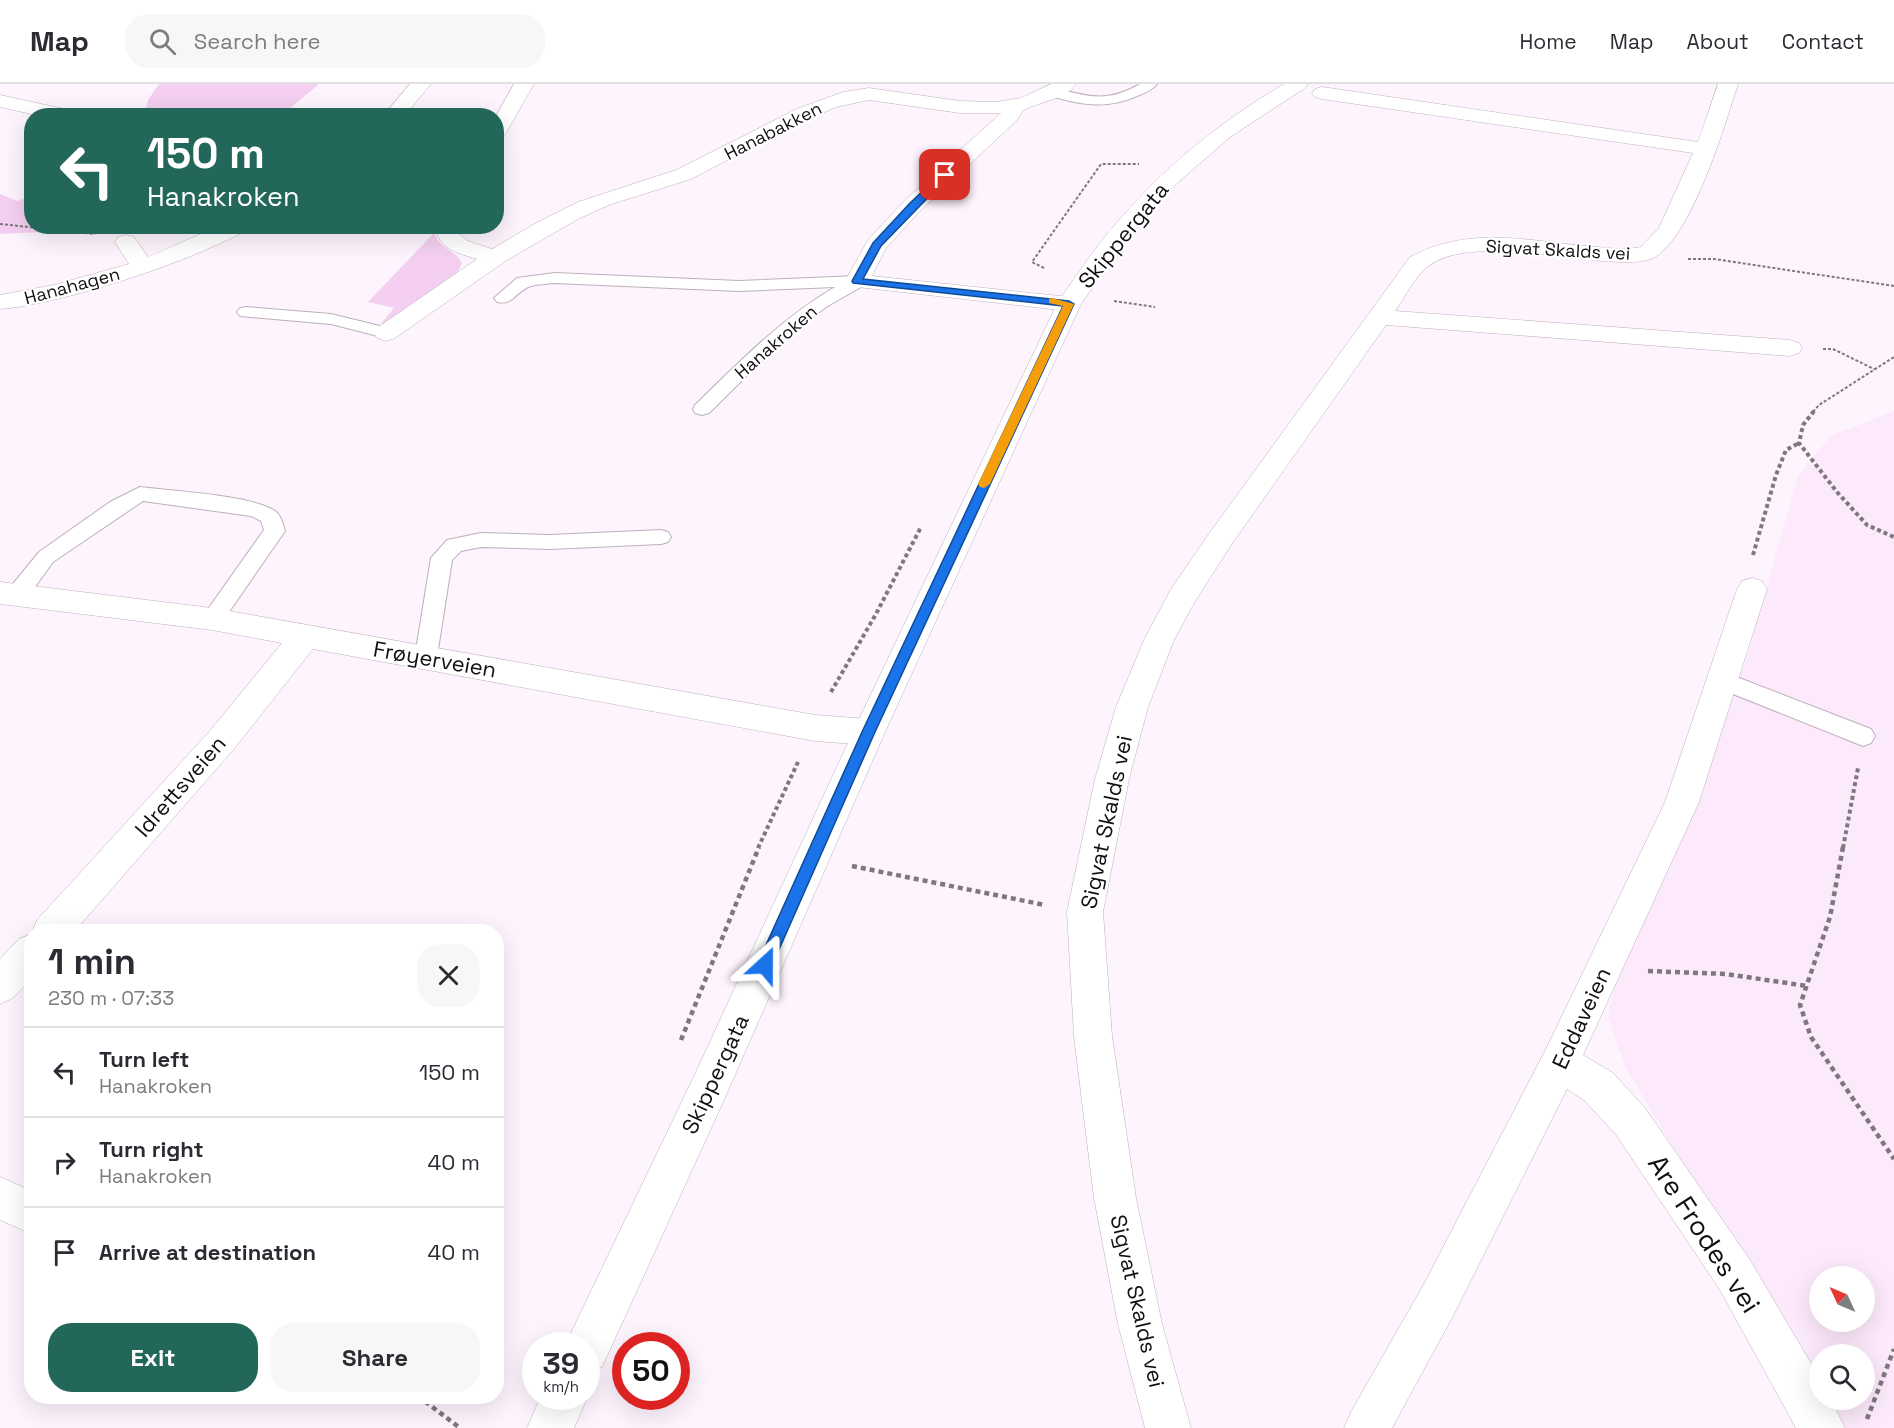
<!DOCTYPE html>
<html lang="en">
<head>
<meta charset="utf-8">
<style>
	:root { --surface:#fff; --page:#f7f7f7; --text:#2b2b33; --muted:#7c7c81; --line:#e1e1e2; --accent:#22675a }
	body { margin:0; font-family:"Space Grotesk",sans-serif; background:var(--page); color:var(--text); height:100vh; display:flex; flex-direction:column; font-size:22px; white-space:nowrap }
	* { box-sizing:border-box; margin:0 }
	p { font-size:20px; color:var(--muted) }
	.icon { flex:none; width:33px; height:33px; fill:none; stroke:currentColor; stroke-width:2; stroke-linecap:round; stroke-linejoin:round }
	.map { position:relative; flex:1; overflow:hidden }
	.side { position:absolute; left:24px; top:840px; width:480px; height:480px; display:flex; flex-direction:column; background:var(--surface); border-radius:24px; box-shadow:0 6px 24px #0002 }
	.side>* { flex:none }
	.guide { position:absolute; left:24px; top:24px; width:480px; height:126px; border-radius:24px; box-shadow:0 6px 24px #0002; background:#22675a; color:#fff; overflow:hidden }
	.needle { width:39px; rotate:314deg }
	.fabs { position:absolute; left:1809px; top:1182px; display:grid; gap:12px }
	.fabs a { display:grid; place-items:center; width:66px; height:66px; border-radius:50%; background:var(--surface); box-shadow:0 6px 24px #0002; font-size:30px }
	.speed { position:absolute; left:522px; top:1248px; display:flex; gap:12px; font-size:30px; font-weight:700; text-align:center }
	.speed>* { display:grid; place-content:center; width:78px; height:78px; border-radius:50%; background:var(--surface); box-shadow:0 6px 24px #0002; line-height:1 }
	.speed small { font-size:15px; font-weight:400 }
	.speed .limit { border:9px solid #d22; background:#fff; color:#111 }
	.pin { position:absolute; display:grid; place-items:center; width:51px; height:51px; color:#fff; margin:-26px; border-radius:12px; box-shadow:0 3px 9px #0006 }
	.me { position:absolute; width:66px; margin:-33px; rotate:24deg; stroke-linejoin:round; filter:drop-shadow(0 0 4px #0008) }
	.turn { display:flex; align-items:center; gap:21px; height:126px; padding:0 24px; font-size:27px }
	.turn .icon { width:78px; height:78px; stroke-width:2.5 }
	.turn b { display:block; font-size:42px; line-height:51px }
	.round { display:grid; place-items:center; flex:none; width:63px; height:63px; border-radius:24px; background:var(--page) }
	.headline { display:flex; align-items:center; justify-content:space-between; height:102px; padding:0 24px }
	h1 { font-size:36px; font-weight:700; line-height:45px }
	.action { display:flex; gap:12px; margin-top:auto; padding:12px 24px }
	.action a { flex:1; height:69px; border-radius:24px; background:var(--accent); color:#fff; font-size:24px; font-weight:700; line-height:69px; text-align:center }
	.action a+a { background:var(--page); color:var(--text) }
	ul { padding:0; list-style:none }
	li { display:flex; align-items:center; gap:18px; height:90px; padding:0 24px; border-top:2px solid var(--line) }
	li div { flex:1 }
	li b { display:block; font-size:22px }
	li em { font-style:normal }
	header { display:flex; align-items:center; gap:36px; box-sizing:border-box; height:84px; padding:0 30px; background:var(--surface); border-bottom:2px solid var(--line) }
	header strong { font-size:28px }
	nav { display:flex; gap:33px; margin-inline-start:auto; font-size:21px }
	.search { width:420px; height:54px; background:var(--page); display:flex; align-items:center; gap:15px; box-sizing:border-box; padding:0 21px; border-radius:24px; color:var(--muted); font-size:22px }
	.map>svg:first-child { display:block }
	.built { fill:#fce9fb; fill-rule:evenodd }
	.green { fill:#f4cff1 }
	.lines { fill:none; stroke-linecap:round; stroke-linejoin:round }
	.lane-casing { stroke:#bcb0bb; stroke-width:2 }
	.street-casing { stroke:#bcb0bb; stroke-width:1 }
	.secondary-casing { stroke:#bcb0bb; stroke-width:1 }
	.path-far2 { stroke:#7e787e; stroke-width:2; stroke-dasharray:3 2; stroke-linecap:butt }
	.path-far1 { stroke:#7e787e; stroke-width:4; stroke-dasharray:4 3; stroke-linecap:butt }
	.path { stroke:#7e787e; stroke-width:4.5; stroke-dasharray:5 4; stroke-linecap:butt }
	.lane { fill:#fff; fill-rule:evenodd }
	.street { fill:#fff; fill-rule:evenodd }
	.secondary { fill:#fff; fill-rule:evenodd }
	.route { fill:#1a73e8; stroke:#114b97; stroke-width:1.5 }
	.slow { fill:#f59e0b }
	.labels { text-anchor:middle; stroke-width:4.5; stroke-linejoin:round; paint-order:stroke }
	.far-street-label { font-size:18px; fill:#120e12; stroke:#fff }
	.street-label { font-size:22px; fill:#120e12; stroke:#fff }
	.near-street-label { font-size:27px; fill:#120e12; stroke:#fff }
</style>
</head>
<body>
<header>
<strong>Map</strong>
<div class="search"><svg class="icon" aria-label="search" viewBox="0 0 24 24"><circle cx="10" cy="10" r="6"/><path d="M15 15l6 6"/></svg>Search here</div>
<nav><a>Home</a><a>Map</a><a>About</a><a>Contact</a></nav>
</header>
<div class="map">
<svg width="1894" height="1344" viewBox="0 0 1894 1344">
	<rect width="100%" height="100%" fill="#fef4fe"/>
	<!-- built -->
	<path class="built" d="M1894,327v1017h-52l-17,-28h39v-46h-44l-1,37 -193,-323 -18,-51 8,-37 130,-319 52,-185 33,-40zM1820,1192h44v46h-44z"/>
	<!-- green -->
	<path class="green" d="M159,0h160l-37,31h-138l4,-15z
		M0,110l17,7 14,-5 1,30 75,1 -5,2 -102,5z
		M434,149c5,15 21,17 28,30l-10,21 -58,37 -13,3 13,-16 -26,-6z"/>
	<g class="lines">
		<defs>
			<path id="lane" d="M1140,0h17c-5,6 -12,9 -20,12 -31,14 -60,9 -91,-2l-2,-3 7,-4c36,9 54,17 89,-3z
				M555,189l184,8 118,-5 6,1 3,4 -5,6 -35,20 -46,36 -71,70 -7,2 -7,-2 -2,-4 2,-4c44,-43 87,-87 140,-118l-96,4 -184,-8c-8,1 -17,1 -24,3 -14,4 -18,20 -34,16l-3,-4 23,-20z
				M246,223l85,7 61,15 3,4 -3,4 -6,1 -55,-14 -91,-8 -3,-4 3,-4z
				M140,403c31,4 112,8 135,24 6,4 8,13 10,20l-65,94 -8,2 -8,-2 -3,-6 63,-89 -3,-9 -10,-5 -108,-15 -90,61 -29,40 -8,2 -8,-2 -3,-6 3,-6 31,-38 71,-50z
				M661,446l7,2 3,5 -3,5 -7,2 -111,5 -69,-2 -20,4 -9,9 -15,96 -3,6 -8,3 -8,-3 -3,-6 16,-98 16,-18 34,-7 69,2z
				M1721,587l150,58 4,7 -4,7 -8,3 -150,-60 -3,-6 3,-6z"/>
			<path id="street" d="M410,0h21l-27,32h-21z
				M514,0h20l-28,49 -3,4 -7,2v-23z
				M1051,0h25c-11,16 -36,17 -52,26 -3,2 -5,8 -8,11l-95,89 -35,38 -14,28 197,21 8,2 4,5 -4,5 -8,2 -220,-25 -4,-5 23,-41 37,-40 96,-87h-41l-91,-13 -33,7 -45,20 -100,52 -82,26 -31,14 -71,41 -112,78 -9,3 -9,-3 -3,-5 3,-5 100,-69c-20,-6 -38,-10 -42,-33h22l2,8 9,7 24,8 46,-27 40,-20 98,-32 123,-62 44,-16 26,-4 91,13 36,1 25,-4z
				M1718,0h20c-14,44 -44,144 -80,171 -8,7 -24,7 -35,7 -50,0 -156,-28 -196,5 -11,8 -23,32 -32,44l395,29 9,3 3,5 -3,5 -9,3 -404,-31 -155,220 -37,58 -20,37 -26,67 -19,72 -26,133 9,124 24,162 26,126 29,104h-46l-27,-104 -24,-126 -20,-162 -7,-124 28,-133 21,-72 28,-67 27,-51 40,-58 199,-274c59,-31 112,-17 176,-11 17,1 37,5 55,1l18,-19 34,-75 -371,-54 -7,-2 -3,-4 3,-4 7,-2 376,55z
				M0,11l78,17 3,4h-41l-40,-9z
				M219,142h30l-3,5c-56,28 -113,48 -173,64 -24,6 -48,12 -73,14v-14l54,-10 75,-21 -14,-22 3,-5 8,-2 8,2 14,20z
				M1752,494l10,3 5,8 -68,213 -116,253 30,18 32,35 105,152 70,119v21h11l14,28h-49l-76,-138 -103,-154 -32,-35 -18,-12 -113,225 -62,114h-48l7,-16 73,-128 122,-235 119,-247 72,-213 5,-8z
				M0,498l212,26 603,107 54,4 11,4 5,9 -5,9 -11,4 -54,-4 -502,-92 -80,101 -159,182h-42l5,-12 172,-188 73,-89 -70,-13 -212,-26z
				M32,850v44l-19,20 -13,6v-45l19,-20z
				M0,1093l32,14v43l-32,-14z"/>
			<path id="secondary" d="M1284,0h24l-3,4 -75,49 -56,49 -45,50 -48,68 -196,428 -161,368 -122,267 -16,6v-27h-20l4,-11 126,-263 157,-340 204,-428c63,-97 128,-161 227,-220z
				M586,1309l2,3 -14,32h-47l14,-32h45z"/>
		</defs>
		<!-- lane casing -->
		<use href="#lane" class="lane-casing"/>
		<!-- street casing -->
		<use href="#street" class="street-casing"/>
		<!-- secondary casing -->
		<use href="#secondary" class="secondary-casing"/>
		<!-- path-far2 -->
		<path class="path-far2" d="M0,140l95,10
			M1688,175h26l180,27
			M1044,184l-12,-6 69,-98h38
			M1114,217l41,6
			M1823,265h10l41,20
			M1813,328l6,-7 75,-48"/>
		<!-- path-far1 -->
		<path class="path-far1" d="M1814,327l-11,14 -4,18 38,49 30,33 27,12
			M1753,471l23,-80 10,-25 13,-7
			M831,608l45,-78 45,-87
			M758,764l40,-86
			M1843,764l15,-80"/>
		<!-- path -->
		<path class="path" d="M1843,763l-13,70 -30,88 11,32 83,122
			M852,782l193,39
			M1648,887l78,3 81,12
			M681,956l78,-193
			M531,1293l5,-8
			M418,1312l42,32
			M1867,1335l27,-70"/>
		<!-- lane -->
		<use href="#lane" class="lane"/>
		<!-- street -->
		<use href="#street" class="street"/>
		<!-- secondary -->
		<use href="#secondary" class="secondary"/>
	</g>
	<!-- route -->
	<path class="route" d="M942,89l8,2 -69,71 -18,33 206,22 5,3 -199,428 -105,238 -5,2 -6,-2 -2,-5 105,-233 201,-426 -210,-23 -1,-2 21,-38 37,-40z"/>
	<!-- slow -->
	<path class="slow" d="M1052,214l22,6 -84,180 -6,4 -4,-1 -2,-3 85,-178 -14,-3v-4z"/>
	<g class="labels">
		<!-- far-street labels -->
		<g class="far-street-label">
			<text transform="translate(773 47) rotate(-27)" y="6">Hanabakken</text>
			<text transform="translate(1558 166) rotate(3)" y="6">Sigvat Skalds vei</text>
			<text transform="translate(72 202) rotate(-15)" y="6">Hanahagen</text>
			<text transform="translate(776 258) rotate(-41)" y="6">Hanakroken</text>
		</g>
		<!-- street labels -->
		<g class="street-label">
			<text transform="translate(1123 151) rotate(-51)" y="8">Skippergata</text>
			<text transform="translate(435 575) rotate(10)" y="8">Frøyerveien</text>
			<text transform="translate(180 702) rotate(-49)" y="8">Idrettsveien</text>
			<text transform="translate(1106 738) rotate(-78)" y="8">Sigvat Skalds vei</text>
			<text transform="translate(1581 934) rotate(-65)" y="8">Eddaveien</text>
			<text transform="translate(715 990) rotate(-65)" y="8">Skippergata</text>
			<text transform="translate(1138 1217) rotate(77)" y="8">Sigvat Skalds vei</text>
		</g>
		<!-- near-street labels -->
		<g class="near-street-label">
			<text transform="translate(1704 1150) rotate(57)" y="9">Are Frodes vei</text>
		</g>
	</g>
</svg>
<div class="fabs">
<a><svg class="needle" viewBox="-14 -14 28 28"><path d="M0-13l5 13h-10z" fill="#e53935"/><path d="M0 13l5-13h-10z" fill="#7c7c81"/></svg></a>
<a><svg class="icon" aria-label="search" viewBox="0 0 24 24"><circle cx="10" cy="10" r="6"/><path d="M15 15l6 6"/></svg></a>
</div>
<div class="speed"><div>39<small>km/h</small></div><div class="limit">50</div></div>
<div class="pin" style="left:945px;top:91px;background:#d93025"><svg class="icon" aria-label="arrive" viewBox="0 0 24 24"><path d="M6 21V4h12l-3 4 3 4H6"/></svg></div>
<svg class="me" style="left:765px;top:881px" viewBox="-20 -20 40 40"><path d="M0-17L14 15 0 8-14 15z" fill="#1a73e8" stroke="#fff" stroke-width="4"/></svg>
<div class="guide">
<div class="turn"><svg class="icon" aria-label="left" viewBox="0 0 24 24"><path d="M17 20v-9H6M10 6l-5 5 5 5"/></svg><div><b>150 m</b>Hanakroken</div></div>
</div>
<section class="side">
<div class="headline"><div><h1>1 min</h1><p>230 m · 07:33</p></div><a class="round"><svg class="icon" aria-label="close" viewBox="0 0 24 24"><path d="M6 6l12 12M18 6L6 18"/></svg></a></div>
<ul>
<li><svg class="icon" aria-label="left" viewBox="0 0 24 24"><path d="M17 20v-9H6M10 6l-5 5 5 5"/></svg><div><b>Turn left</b><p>Hanakroken</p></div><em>150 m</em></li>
<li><svg class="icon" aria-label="right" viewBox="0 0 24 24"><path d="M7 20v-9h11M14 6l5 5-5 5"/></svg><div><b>Turn right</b><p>Hanakroken</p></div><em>40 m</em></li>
<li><svg class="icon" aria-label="arrive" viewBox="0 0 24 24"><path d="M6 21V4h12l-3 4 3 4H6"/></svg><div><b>Arrive at destination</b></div><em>40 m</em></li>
</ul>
<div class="action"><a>Exit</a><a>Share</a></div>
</section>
</div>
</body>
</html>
